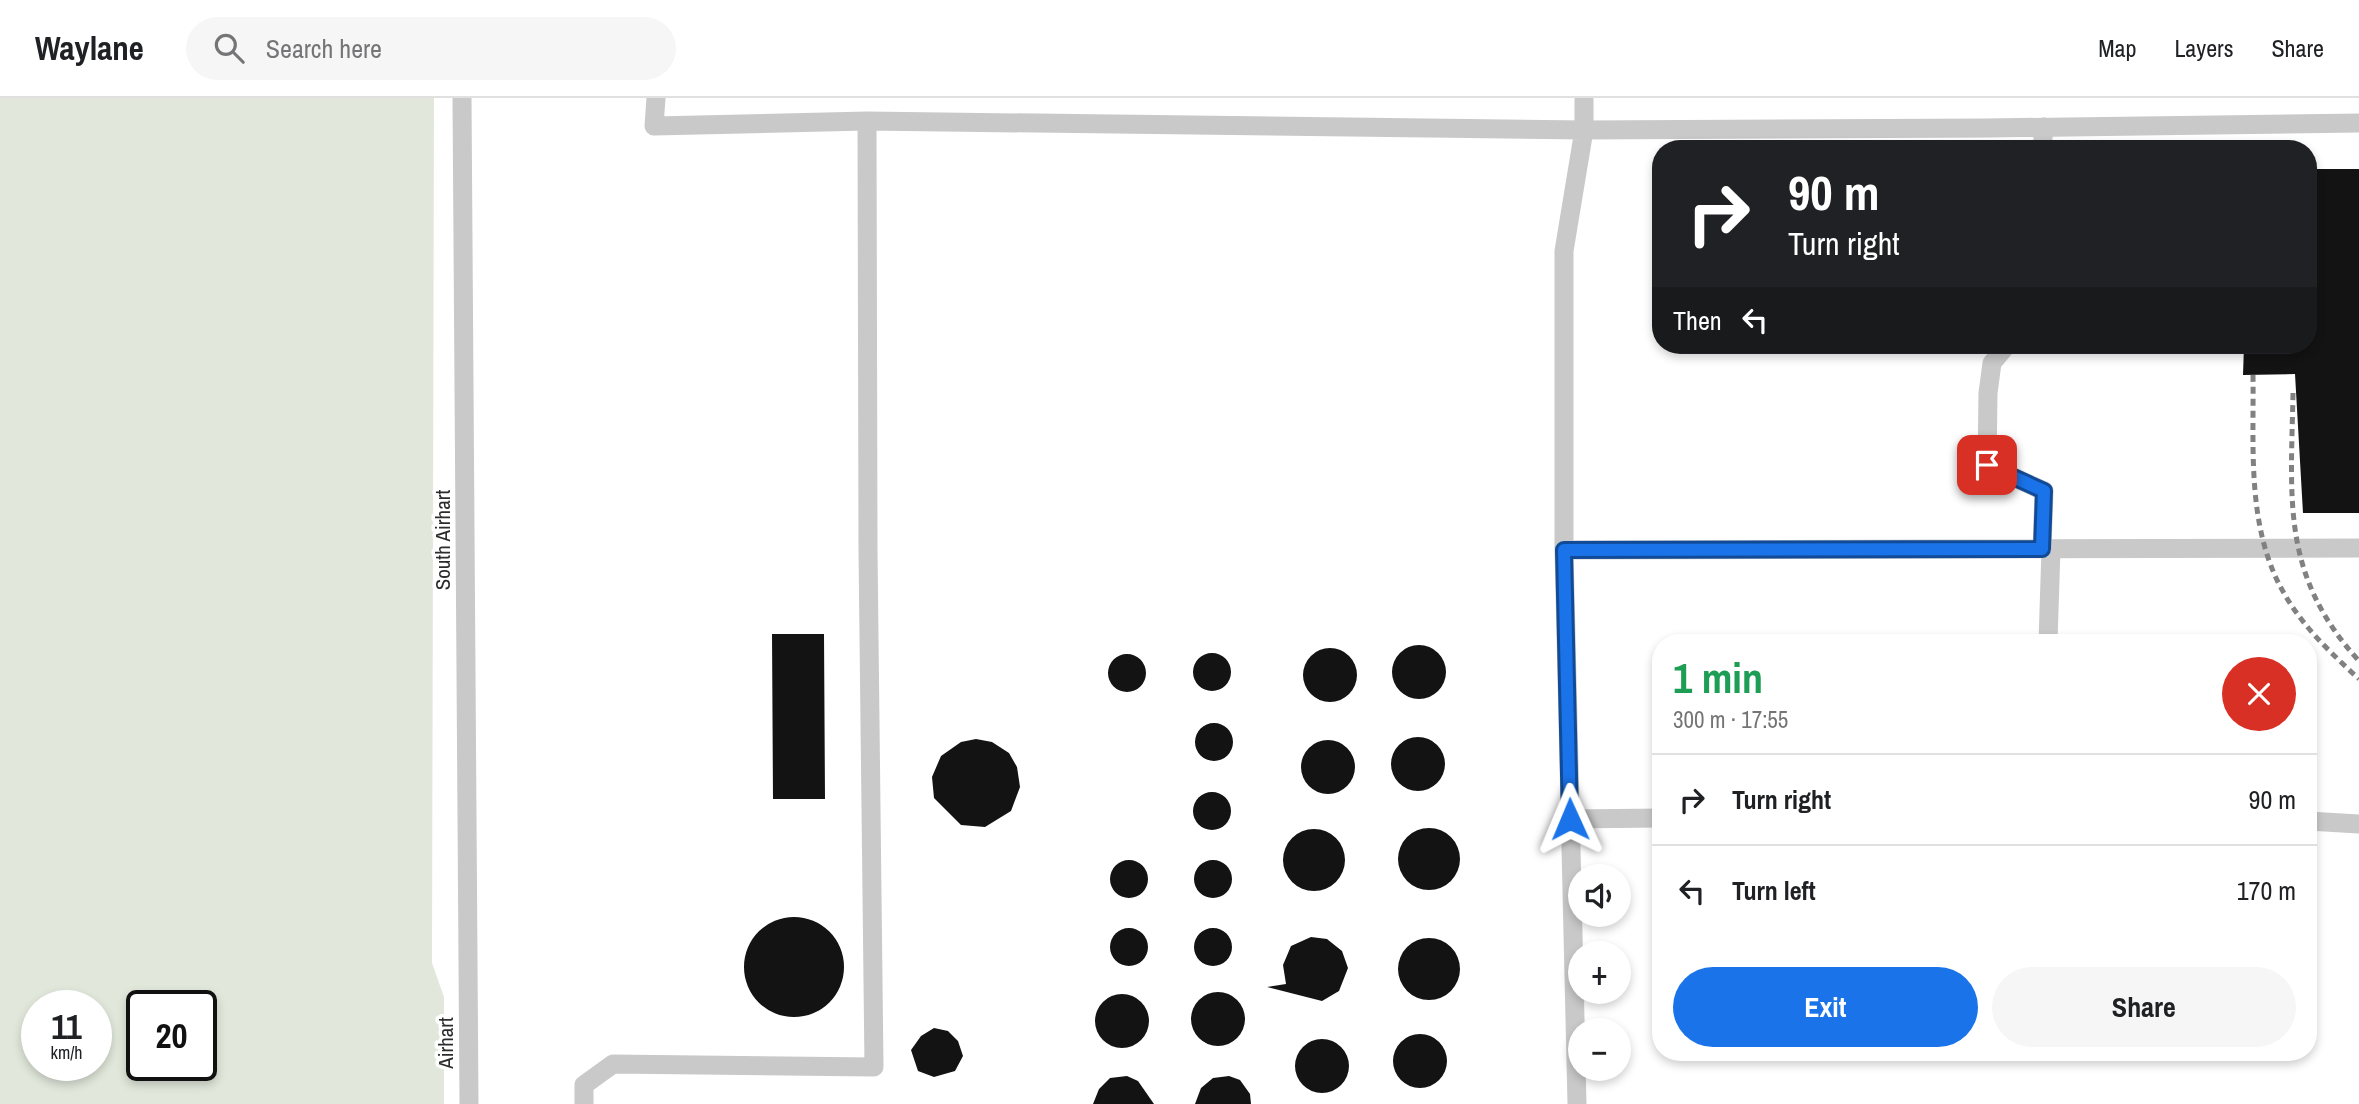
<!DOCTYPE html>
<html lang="en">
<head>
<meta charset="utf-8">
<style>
	:root { --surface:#fff; --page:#f6f6f6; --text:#202124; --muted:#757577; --line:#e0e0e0; --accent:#1a73e8 }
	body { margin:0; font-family:"Archivo Narrow",sans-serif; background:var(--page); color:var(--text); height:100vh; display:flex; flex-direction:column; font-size:26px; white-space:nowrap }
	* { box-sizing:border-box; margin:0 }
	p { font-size:23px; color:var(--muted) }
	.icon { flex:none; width:38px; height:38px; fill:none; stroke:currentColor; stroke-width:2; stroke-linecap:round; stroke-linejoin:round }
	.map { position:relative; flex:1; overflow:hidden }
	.side { position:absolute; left:1652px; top:536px; width:665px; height:427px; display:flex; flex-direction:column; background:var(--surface); border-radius:28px; box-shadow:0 4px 10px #0003 }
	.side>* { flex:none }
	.top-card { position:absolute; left:1652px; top:42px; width:665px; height:214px; border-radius:28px; box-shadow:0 4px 10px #0003; background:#202124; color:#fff; overflow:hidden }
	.buttons { position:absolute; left:1568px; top:766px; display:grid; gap:14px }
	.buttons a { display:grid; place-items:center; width:63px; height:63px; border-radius:50%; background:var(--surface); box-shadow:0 4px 10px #0003; font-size:35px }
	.speed { position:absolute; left:21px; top:892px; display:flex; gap:14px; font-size:35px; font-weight:700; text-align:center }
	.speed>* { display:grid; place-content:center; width:91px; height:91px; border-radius:50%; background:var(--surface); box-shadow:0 4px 10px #0003; line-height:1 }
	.speed small { font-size:18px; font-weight:400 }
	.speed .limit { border:4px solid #111; border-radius:10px; background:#fff; color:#111 }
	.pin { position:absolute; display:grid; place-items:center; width:60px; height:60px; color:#fff; margin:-30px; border-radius:14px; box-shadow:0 4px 10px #0006 }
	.me { position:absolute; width:77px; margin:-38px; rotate:359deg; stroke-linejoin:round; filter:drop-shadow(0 0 5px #0008) }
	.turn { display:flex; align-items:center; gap:24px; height:147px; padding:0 21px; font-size:32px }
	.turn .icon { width:91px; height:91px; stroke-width:2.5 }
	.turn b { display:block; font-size:49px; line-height:60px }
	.then { display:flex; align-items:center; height:66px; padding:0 21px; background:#0003; gap:14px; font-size:26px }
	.round { display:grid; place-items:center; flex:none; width:74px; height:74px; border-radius:37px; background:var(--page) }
	.overview { display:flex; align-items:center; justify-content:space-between; height:119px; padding:0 21px }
	h1 { font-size:42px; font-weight:700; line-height:52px; color:#1e9e55 }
	.primary-button { display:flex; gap:14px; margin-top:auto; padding:14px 21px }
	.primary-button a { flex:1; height:80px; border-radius:42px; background:var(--accent); color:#fff; font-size:28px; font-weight:700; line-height:80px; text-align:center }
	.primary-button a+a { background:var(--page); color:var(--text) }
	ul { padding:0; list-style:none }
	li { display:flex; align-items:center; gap:21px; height:91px; padding:0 21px; border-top:2px solid var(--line) }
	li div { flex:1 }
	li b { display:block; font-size:26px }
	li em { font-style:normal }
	header { display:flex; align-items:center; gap:42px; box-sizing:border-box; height:98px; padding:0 35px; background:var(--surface); border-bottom:2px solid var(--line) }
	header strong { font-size:33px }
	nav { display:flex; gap:38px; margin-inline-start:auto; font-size:24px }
	.search { width:490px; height:63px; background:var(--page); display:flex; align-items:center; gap:18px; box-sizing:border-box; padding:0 24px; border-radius:38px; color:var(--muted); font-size:26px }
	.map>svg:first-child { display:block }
	.green { fill:#e1e8db; fill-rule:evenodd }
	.building { fill:#131313 }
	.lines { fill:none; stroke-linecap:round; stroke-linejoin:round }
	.minor { stroke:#c9c9c9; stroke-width:19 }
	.rail { stroke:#818181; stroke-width:5; stroke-dasharray:7 5; stroke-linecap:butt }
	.route-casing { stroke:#114b97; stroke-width:18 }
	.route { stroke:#1a73e8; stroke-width:12 }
	.labels { text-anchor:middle; stroke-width:7; stroke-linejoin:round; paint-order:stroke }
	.street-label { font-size:21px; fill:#2c2c2c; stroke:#fff }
</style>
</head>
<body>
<header>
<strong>Waylane</strong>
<div class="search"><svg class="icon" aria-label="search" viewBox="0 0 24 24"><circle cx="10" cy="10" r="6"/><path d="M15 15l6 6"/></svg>Search here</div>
<nav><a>Map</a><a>Layers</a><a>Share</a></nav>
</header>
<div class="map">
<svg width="2359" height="1006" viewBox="0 0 2359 1006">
	<rect width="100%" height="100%" fill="#fff"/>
	<!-- green -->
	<path class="green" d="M0,0h434l-2,865 12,34v107h-444zM37,908h59v60h-59zM142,908h59v60h-59z"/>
	<!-- building -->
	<path class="building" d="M2308,71h51v344h-56l-8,-139 -52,1 1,-30h64z
		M772,536h52l1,165h-52z
		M1392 574a27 27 0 1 1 54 0a27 27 0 1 1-54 0Z
		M1303 577a27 27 0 1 1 54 0a27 27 0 1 1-54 0Z
		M1193 574a19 19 0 1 1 38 0a19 19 0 1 1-38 0Z
		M1108 575a19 19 0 1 1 38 0a19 19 0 1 1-38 0Z
		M1195 644a19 19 0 1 1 38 0a19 19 0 1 1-38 0Z
		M1391 666a27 27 0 1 1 54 0a27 27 0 1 1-54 0Z
		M976,641l16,3 17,11 8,14 3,20 -9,24 -26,16 -24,-2 -27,-27 -2,-21 9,-21 20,-14z
		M1301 669a27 27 0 1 1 54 0a27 27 0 1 1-54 0Z
		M1193 713a19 19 0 1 1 38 0a19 19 0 1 1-38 0Z
		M1398 761a31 31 0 1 1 62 0a31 31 0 1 1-62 0Z
		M1283 762a31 31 0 1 1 62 0a31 31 0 1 1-62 0Z
		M1110 781a19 19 0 1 1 38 0a19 19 0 1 1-38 0Z
		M1194 781a19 19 0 1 1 38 0a19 19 0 1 1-38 0Z
		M744 869a50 50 0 1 1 100 0a50 50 0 1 1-100 0Z
		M1194 849a19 19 0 1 1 38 0a19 19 0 1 1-38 0Z
		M1110 849a19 19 0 1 1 38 0a19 19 0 1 1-38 0Z
		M1311,839l16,2 15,12 6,17 -9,23 -17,10 -55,-14 19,-3 -3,-19 8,-19z
		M1398 871a31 31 0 1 1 62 0a31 31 0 1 1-62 0Z
		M1191 921a27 27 0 1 1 54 0a27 27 0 1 1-54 0Z
		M1095 923a27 27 0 1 1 54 0a27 27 0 1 1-54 0Z
		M934,930l14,3 10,10 5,15 -8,15 -21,6 -16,-6 -7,-21 10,-14z
		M1393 963a27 27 0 1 1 54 0a27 27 0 1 1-54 0Z
		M1295 968a27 27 0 1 1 54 0a27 27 0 1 1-54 0Z
		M1127,978l11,5 16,23h-61l6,-15 11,-11z
		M1229,978l11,4 10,14 1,10h-56l6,-16 12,-10z"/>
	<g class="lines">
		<!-- minor -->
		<path class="minor" d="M462,0l7,1006
			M656,0l-2,28 213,-5 717,9 402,-2 373,-5
			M2042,51l2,-22
			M2007,247l-15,18 -4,30 -1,72 57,26 -2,58
			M1564,452l795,-2
			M2048,544l3,-93
			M1570,721l91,-1
			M2308,723l51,3
			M584,1006v-19l29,-21 261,3 -6,-517 -1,-429
			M1577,1006l-13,-554v-299l20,-121v-32"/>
		<!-- rail -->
		<path class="rail" d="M2253,277c1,73 -7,154 32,220 19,33 47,59 74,84
			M2293,295c-2,108 -12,182 66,268"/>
	</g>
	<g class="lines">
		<defs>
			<path id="route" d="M1570,721l-6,-269 478,-1 2,-58 -57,-26"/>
		</defs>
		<!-- route casing -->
		<use href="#route" class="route-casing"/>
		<!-- route -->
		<use href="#route" class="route"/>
	</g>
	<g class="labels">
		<!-- street labels -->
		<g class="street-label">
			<text transform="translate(443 442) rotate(-90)" y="7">South Airhart</text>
			<text transform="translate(446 945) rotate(-90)" y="7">Airhart</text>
		</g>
	</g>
</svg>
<div class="buttons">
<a><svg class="icon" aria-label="sound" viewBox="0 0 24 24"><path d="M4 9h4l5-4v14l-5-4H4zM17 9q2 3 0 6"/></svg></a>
<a>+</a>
<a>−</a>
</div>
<div class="speed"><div>11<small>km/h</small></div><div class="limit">20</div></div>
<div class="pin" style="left:1987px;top:367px;background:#d93025"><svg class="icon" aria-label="arrive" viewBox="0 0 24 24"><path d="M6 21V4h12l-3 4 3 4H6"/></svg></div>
<svg class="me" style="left:1570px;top:721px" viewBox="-20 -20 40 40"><path d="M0-17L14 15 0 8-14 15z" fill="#1a73e8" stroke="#fff" stroke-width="4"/></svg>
<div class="top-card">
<div class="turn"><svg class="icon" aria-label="right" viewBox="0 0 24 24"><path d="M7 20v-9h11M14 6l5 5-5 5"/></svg><div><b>90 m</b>Turn right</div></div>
<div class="then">Then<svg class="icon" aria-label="left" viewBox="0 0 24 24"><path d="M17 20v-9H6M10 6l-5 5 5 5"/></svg></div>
</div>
<section class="side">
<div class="overview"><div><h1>1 min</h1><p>300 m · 17:55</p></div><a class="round" style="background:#d93025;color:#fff"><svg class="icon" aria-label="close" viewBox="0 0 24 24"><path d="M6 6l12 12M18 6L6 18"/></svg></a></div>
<ul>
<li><svg class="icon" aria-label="right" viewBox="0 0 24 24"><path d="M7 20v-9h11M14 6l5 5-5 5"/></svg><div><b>Turn right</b></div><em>90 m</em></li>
<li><svg class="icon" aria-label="left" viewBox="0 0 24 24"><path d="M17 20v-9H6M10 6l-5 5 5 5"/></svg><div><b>Turn left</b></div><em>170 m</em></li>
</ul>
<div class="primary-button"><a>Exit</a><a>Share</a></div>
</section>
</div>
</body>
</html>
